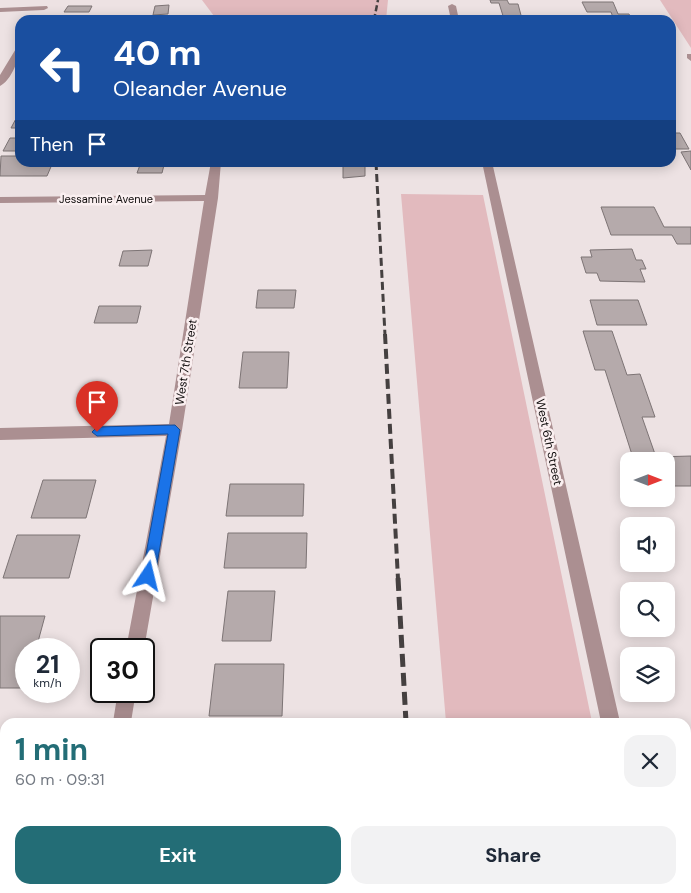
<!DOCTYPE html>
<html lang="en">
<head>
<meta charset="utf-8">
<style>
	:root { --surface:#fff; --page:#f2f2f3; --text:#1f2937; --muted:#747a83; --accent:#236d76 }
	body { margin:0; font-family:"DM Sans",sans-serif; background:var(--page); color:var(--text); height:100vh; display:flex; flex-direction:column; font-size:19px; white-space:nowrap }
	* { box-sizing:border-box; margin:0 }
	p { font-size:16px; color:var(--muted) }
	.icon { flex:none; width:28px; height:28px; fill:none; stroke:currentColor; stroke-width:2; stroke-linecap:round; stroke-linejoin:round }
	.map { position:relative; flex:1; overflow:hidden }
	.drawer { position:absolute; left:0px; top:718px; width:691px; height:176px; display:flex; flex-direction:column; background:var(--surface); border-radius:15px 15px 0 0; box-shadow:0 2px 12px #0003 }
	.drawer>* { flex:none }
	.hud { position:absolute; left:15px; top:15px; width:661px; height:152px; border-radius:15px; box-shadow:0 2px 12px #0003; background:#1a4fa0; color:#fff; overflow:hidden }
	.needle { width:32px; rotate:90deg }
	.fabs { position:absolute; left:620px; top:452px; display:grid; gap:10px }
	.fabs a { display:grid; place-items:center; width:55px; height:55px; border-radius:10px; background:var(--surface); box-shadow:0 2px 12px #0003; font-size:25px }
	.speed { position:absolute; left:15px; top:638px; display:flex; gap:10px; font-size:25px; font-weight:700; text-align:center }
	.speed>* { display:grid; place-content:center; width:65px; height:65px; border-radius:50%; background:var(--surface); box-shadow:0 2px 12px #0003; line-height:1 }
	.speed small { font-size:12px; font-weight:400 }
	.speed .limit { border:2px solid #111; border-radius:8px; background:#fff; color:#111 }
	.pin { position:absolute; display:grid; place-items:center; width:42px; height:42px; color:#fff; margin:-51px -21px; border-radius:50% 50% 50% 0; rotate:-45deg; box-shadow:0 0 5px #0007 }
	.pin .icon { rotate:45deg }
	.me { position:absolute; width:55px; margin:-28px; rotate:10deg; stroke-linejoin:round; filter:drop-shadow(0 0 4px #0008) }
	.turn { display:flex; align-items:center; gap:18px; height:105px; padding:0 15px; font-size:22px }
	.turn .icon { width:65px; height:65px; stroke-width:2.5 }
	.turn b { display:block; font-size:35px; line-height:42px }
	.then { display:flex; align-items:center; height:48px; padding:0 15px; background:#0003; gap:10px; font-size:19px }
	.round { display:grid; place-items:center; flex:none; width:52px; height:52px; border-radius:15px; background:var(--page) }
	.headline { display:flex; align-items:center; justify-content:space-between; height:85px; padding:0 15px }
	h1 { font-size:30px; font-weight:700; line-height:38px; color:var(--accent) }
	.button { display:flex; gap:10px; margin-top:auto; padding:10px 15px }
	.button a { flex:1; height:58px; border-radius:15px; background:var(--accent); color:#fff; font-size:20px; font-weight:700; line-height:58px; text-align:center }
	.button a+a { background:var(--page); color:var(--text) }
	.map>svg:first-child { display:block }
	.green { fill:#e2babe }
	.building { fill:#b5aaab; stroke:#7d7475 }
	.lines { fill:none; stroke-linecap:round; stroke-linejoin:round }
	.minor { fill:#ab8f91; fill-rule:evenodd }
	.rail-far3 { stroke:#454040; stroke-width:2.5; stroke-dasharray:6 3; stroke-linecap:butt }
	.rail-far2 { stroke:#454040; stroke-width:3; stroke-dasharray:8 4; stroke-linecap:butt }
	.rail-far1 { stroke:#454040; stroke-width:4; stroke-dasharray:10 5; stroke-linecap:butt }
	.rail { stroke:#454040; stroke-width:5; stroke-dasharray:13 6; stroke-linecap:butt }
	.route { fill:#1a73e8; stroke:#114b97 }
	.labels { text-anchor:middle; stroke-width:5; stroke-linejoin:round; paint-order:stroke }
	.far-street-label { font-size:11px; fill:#100d0d; stroke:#faeff0 }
	.street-label { font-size:12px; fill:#100d0d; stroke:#faeff0 }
</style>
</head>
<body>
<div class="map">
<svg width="691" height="893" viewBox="0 0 691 893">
	<rect width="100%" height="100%" fill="#ede2e3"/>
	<!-- green -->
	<path class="green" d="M202,0h186l-2,20h-169z
		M660,0h31v48z
		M401,194l82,1 109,527h-146z
		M460,889h166l1,4h-166z"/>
	<!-- building -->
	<path class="building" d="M490,0h17l2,4h9l4,15h-18l-5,-16h-8z
		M582,2h31l5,12h11l3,6h-18l-3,-8h-24z
		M169,5l-1,9 -15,1 2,-9z
		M68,6h24l-3,6h-25z
		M74,16h22l7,1 -1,3h-30z
		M19,113l1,15h-9z
		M671,133h9l9,16h-18z
		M10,138h10v13h-17z
		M691,151v19l-10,-18z
		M1,156h19v6h33l-6,14h-47z
		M137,162h39l-1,3h-11l-2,8h-25l3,-8h-4z
		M343,162h22v14l-22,2z
		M564,162h39l2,4 -41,-1z
		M601,207h53l10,20h27v17h-14l-5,-9h-61z
		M632,249l4,11h6l4,9h-6l5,13 -45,-1 -3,-8h-11l-5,-16h11l-2,-7z
		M152,250l-4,16h-29l4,-15z
		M258,290h38l-2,18h-38z
		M590,300h48l9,25h-50z
		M99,306h42l-4,17h-43z
		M583,331h29l15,44 13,-1 15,43h-13l14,40 35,-1v30h-18l-7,-17v-8h-32l-29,-91h-10z
		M243,352h46l-2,36h-48z
		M43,480h53l-10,38h-55z
		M230,484h74l-1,32h-77z
		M228,533h79l-1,35h-82z
		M17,535h63l-11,43h-66z
		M228,591h47l-4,50h-49z
		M0,616h45l-9,33h-10v39h-26z
		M215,664h69l-2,52h-73z
		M0,740h5v68h-5z"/>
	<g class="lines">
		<!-- minor -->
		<path class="minor" d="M452,4l4,2 3,14h-8l-3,-14z
			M47,6l1,2 -4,2 -44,2v-4z
			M20,46c0,12 -9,35 -20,40v-11l17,-28z
			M687,54h4v7l-4,-3z
			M211,162h10l-3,36 -36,232 -38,219h-18l40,-213 -166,4v-12l169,-4 35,-223 -204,2v-6l205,-2z
			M482,162h10l128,560h-19z
			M118,691h18l-5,31h-18z
			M80,889h22l-1,4h-22z
			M637,889h22l1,4h-22z"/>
		<!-- rail-far3 -->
		<path class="rail-far3" d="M374,20l4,-20"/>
		<!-- rail-far2 -->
		<path class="rail-far2" d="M376,162l9,173"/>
		<!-- rail-far1 -->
		<path class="rail-far1" d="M385,334l13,245"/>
		<!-- rail -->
		<path class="rail" d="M398,578l8,144
			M416,889v4"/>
	</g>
	<!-- route -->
	<path class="route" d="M175,425l5,5 -25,146 -2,4 -5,2 -4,-2 -2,-4 26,-142 -71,2 -5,-4 5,-5z"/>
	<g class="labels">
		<!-- far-street labels -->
		<g class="far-street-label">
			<text x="106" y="203">Jessamine Avenue</text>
		</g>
		<!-- street labels -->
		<g class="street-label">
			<text transform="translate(186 362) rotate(-81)" y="4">West 7th Street</text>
			<text transform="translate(549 442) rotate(78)" y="4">West 6th Street</text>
		</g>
	</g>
</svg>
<div class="fabs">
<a><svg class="needle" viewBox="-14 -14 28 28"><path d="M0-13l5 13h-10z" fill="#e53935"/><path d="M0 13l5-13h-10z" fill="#747a83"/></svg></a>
<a><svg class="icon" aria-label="sound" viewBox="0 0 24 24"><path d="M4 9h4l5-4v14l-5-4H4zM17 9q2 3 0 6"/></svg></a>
<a><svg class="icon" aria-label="search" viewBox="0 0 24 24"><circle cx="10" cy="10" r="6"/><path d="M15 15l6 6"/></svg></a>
<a><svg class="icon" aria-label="layers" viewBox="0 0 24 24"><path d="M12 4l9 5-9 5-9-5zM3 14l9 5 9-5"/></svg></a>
</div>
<div class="speed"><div>21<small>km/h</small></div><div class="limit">30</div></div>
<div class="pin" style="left:97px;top:432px;background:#d93025"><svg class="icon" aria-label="arrive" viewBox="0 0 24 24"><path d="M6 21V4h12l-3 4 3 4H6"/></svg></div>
<svg class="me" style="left:148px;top:576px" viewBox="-20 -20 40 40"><path d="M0-17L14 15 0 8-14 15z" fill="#1a73e8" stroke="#fff" stroke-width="4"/></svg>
<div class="hud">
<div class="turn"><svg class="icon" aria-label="left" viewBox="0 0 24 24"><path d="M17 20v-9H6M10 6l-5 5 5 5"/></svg><div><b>40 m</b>Oleander Avenue</div></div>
<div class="then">Then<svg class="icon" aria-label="arrive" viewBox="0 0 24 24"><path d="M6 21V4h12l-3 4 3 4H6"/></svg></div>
</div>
<section class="drawer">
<div class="headline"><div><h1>1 min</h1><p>60 m · 09:31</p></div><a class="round"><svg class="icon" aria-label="close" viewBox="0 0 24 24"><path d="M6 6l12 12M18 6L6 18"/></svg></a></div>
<div class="button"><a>Exit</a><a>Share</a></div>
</section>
</div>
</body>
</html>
